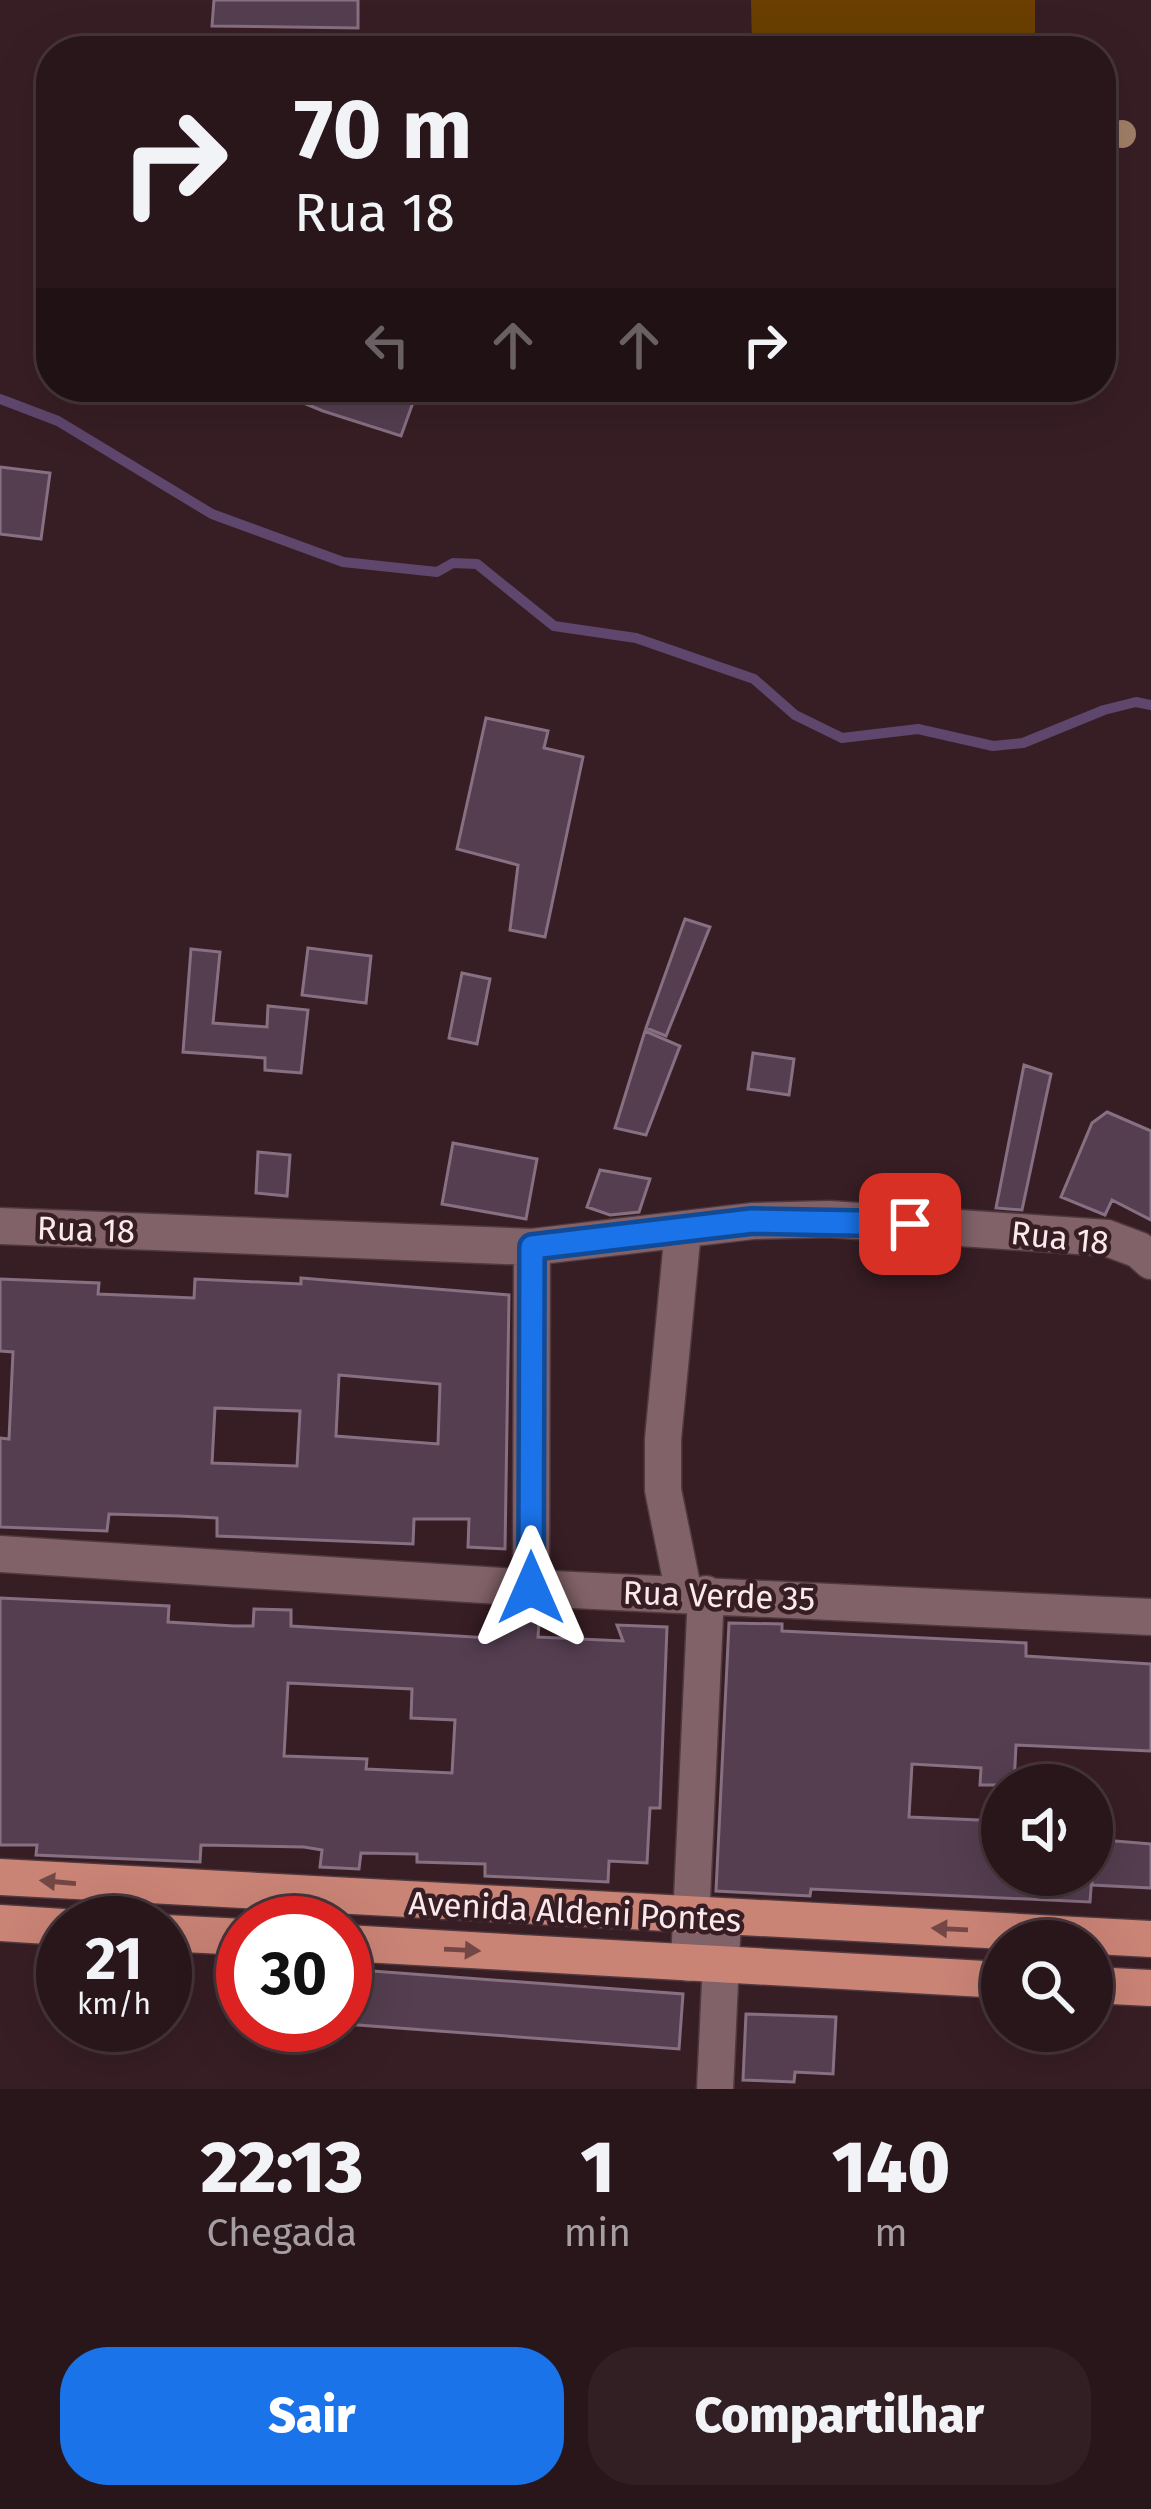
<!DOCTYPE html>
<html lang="pt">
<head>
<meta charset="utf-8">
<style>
	:root { --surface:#29161b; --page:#311f24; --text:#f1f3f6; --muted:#a59fa3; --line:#45353a; --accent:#1a73e8 }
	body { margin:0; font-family:"Fira Sans",sans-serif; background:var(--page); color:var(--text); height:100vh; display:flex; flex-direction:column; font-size:45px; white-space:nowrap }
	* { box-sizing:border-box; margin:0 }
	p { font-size:39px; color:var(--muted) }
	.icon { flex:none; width:66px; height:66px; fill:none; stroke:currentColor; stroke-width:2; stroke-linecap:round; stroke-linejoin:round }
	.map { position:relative; height:2089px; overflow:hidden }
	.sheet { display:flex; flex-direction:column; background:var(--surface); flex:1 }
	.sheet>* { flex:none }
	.guide { position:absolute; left:36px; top:36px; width:1080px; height:366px; border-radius:48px; box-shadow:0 12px 48px #0002,0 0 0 3px var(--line); background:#29161b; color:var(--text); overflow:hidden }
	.tools { position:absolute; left:981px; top:1764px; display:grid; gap:24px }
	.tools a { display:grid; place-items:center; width:132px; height:132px; border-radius:50%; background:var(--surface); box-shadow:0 12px 48px #0002,0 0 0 3px var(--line); font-size:60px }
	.speed { position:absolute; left:36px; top:1896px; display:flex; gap:24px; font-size:60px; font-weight:700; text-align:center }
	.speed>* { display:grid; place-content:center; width:156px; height:156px; border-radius:50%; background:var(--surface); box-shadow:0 12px 48px #0002,0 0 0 3px var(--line); line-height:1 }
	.speed small { font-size:30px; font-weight:400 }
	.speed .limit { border:18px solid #d22; background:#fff; color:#111 }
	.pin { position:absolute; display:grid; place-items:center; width:102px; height:102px; color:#fff; margin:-51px; border-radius:24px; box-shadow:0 6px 18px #0006 }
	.me { position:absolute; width:132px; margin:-66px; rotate:0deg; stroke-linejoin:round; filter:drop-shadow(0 0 9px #0008) }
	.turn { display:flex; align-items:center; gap:42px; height:252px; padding:0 60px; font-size:54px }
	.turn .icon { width:156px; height:156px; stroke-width:2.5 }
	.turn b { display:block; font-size:84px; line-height:102px }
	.lanes { display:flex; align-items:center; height:114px; padding:0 60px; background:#0003; justify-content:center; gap:60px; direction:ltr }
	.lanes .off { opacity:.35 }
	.eta { display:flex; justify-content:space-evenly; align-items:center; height:204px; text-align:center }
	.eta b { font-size:72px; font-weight:800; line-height:84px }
	.action { display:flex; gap:24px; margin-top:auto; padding:24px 60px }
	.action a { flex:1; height:138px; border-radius:48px; background:var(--accent); color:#fff; font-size:48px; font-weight:800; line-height:138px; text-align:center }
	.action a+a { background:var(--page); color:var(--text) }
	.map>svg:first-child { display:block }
	.green { fill:#6a3f00 }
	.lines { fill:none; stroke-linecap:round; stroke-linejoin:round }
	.stream { stroke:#5e466c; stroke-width:10 }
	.building { fill:#543e50; stroke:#887083; stroke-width:3; fill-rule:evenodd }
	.minor-casing { stroke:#4f393e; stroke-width:39 }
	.major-casing { stroke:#4f393e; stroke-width:39 }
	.minor { stroke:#816268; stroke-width:36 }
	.major { stroke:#ca8476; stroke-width:36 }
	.tree { fill:#a37f68 }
	.oneway { fill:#724745 }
	.route-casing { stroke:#114b97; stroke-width:30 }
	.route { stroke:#1a73e8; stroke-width:21 }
	.labels { text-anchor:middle; stroke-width:9; stroke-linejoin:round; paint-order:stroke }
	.street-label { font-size:33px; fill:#fbe9ec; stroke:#371e24 }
</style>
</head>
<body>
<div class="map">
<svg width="1151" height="2089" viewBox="0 0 1151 2089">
	<rect width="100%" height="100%" fill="#371e24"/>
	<!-- green -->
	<path class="green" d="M751,0h284v51h-283z"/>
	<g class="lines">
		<!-- stream -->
		<path class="stream" d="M0,399l58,22 154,93 131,48 94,10 16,-9 24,1 77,62 82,12 118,41 41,36 47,23 76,-9 75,17 30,-3 81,-33 32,-8 15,3"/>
	</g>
	<!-- building -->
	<path class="building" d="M214,0h144v28l-146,-2z
		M274,387h113l28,10 -14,39 -78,-25 -49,-20z
		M0,467l50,6 -9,66 -41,-5z
		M486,718l62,13 -4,17 39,9 -38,180 -35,-7 8,-65 -61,-16z
		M685,919l25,8 -44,109 -20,-8z
		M308,948l63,8 -5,47 -64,-8z
		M191,949l29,3 -7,71 54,4 1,-21 40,4 -7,63 -36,-3v-12l-82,-6z
		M462,973l28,6 -13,65 -28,-6z
		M645,1031l35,15 -34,89 -31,-7z
		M753,1053l41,6 -5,36 -41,-6z
		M1024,1065l27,9 -29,136 -26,-2z
		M1107,1112l44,19v89l-39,-20 -7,15 -44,-18 31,-74z
		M453,1143l84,16 -11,60 -84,-15z
		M258,1152l32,3 -3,41 -31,-3z
		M600,1170l50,9 -11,33 -29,3 -23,-8z
		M301,1278l208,17 -4,254 -37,-2 1,-28h-55l-1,25 -196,-8v-18l-38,-2 -70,-2 -2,17 -107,-4v-89l9,1 4,-87 -13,-1v-72l99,4 -1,11 96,4 1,-19 106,5zM339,1375l101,9 -2,60 -102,-8zM215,1408l85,3 -3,55 -85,-3z
		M0,1598l169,8 -1,16 66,4h19l1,-17 37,1v16l166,10 32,2 8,-18 42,2 -1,15 85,4 -6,-16 50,2 -7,181h-10l-3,55 -38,-2 -1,21 -123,-6v-12l-68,-2v-8l-56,-1 -2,16 -39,-2 2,-17 -18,-3 -103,-2 -1,17 -164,-7 1,-10h-37zM288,1683l124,6 -1,29 44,2 -3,53 -86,-4 1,-10 -83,-3z
		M729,1623l53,1v7l244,12v13l125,8v87l-135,-6 -2,40h-34l1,-17 -69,-4 -3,53 93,4v54h90l-2,27 -279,-13 -1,7 -94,-5z
		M1092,1839l59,5v44l-59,-3z
		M345,1969l338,25 -4,55 -334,-25z
		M746,2014l90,3 -3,57 -38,-2 -1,10 -51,-2z"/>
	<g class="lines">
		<defs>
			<path id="minor" d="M0,1226l532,21 221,-26 76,-2 278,19 32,12 12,11
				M683,1230l-20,209v51l21,104
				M0,1554l531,34 620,29
				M531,1588l1,-341
				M689,1963l17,-369
				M715,2089l8,-171"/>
			<path id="major" d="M0,1877l1151,62
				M0,1923l63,4
				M165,1933l78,4
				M345,1943l657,37
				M1092,1985l59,3"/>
		</defs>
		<!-- minor casing -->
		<use href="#minor" class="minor-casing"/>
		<!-- major casing -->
		<use href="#major" class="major-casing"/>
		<!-- minor -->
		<use href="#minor" class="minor"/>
		<!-- major -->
		<use href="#major" class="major"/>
	</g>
	<!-- trees -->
	<circle class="tree" cx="1122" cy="134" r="14"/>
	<!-- one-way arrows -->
	<defs><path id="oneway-solid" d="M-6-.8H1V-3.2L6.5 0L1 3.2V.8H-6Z" transform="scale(3)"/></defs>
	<g class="oneway">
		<use href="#oneway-solid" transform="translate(58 1882) rotate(-175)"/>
		<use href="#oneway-solid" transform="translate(950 1929) rotate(-177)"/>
		<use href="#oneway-solid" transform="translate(462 1950) rotate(3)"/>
	</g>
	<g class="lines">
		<defs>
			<path id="route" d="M531,1588l1,-341 220,-26 158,3"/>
		</defs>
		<!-- route casing -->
		<use href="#route" class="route-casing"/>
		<!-- route -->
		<use href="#route" class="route"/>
	</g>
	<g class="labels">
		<!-- street labels -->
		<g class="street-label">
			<text transform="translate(86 1229) rotate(2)" y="12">Rua 18</text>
			<text transform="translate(1060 1237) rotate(6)" y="12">Rua 18</text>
			<text transform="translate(719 1595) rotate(2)" y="12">Rua Verde 35</text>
			<text transform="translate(575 1911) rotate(3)" y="12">Avenida Aldeni Pontes</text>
		</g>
	</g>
</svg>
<div class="tools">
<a><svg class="icon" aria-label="sound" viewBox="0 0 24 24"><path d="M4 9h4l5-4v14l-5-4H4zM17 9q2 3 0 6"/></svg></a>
<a><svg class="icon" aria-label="search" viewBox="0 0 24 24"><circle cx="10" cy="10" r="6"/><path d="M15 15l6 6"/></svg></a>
</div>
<div class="speed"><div>21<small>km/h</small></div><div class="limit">30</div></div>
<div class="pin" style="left:910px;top:1224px;background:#d93025"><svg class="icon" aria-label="arrive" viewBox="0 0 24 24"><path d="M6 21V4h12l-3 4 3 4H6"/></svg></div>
<svg class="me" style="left:531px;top:1588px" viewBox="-20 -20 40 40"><path d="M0-17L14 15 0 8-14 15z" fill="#1a73e8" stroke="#fff" stroke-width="4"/></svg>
<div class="guide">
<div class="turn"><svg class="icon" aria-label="right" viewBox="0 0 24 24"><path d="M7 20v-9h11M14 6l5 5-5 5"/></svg><div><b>70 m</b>Rua 18</div></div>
<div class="lanes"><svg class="icon off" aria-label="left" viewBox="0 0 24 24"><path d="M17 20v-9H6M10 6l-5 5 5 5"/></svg><svg class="icon off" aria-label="ahead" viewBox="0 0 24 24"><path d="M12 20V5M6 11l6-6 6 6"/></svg><svg class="icon off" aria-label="ahead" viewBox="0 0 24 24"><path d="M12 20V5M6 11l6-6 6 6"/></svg><svg class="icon" aria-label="right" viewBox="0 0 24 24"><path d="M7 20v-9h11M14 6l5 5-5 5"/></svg></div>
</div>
</div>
<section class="sheet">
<div class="eta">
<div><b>22:13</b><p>Chegada</p></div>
<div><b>1</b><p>min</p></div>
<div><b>140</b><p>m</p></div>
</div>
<div class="action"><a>Sair</a><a>Compartilhar</a></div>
</section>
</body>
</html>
